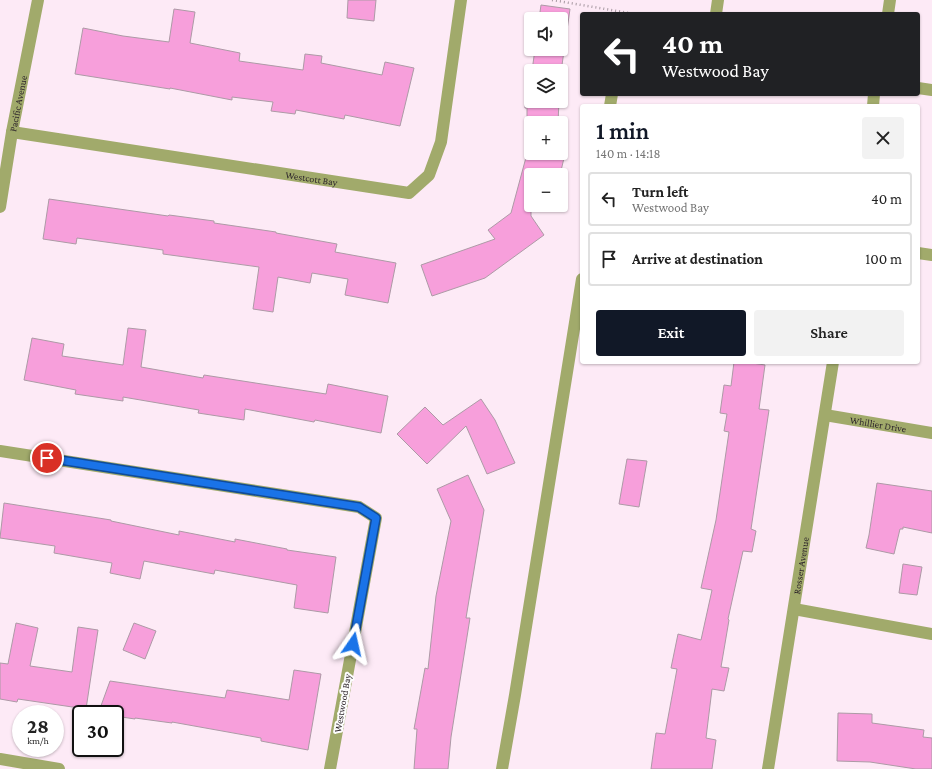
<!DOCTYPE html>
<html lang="en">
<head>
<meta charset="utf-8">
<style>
	:root { --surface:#fff; --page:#f2f2f2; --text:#222; --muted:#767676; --line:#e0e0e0; --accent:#111827 }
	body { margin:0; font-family:"Crimson Pro",serif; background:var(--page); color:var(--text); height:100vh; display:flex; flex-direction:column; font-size:15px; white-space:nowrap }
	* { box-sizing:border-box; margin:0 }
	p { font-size:13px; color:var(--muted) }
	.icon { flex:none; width:22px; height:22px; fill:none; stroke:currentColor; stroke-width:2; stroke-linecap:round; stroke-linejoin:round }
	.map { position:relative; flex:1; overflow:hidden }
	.drawer { position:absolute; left:580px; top:104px; width:340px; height:260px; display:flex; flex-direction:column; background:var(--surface); border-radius:4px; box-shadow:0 1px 3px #0004 }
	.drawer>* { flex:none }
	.guide { position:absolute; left:580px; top:12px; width:340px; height:84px; border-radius:4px; box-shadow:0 1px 3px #0004; background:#202124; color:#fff; overflow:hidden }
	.tools { position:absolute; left:524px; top:12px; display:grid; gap:8px }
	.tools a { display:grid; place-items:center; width:44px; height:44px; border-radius:4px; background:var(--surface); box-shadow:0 1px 3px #0004; font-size:20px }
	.speed { position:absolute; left:12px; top:705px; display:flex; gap:8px; font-size:20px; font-weight:700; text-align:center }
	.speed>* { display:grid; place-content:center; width:52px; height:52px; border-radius:50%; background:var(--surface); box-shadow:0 1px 3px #0004; line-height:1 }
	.speed small { font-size:10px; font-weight:400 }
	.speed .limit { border:2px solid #111; border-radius:6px; background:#fff; color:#111 }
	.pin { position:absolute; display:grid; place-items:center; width:34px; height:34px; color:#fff; margin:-17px; border:2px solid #fff; border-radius:50%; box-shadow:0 1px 4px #0007 }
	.me { position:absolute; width:44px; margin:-22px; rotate:11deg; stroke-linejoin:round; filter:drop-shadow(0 0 3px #0008) }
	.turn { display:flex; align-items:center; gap:14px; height:84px; padding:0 16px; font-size:18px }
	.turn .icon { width:52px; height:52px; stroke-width:2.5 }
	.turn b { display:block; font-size:28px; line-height:34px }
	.round { display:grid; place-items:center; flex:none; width:42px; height:42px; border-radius:4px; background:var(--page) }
	.summary { display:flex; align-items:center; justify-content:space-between; height:68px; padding:0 16px }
	h1 { font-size:24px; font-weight:600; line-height:30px; color:var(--accent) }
	.cta { display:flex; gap:8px; margin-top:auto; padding:8px 16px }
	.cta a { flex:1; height:46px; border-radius:4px; background:var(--accent); color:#fff; font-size:16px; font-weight:600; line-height:46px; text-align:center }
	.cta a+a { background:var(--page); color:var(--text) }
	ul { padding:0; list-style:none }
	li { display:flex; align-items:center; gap:12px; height:54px; margin:0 8px 6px; padding:0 8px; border:2px solid var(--line); border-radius:4px }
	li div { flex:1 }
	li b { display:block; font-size:15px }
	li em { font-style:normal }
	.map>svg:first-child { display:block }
	.building { fill:#f79fdb; stroke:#ad9aa6 }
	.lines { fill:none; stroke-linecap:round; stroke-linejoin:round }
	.path { stroke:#a799a2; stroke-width:2.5; stroke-dasharray:1 3; stroke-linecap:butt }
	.minor { stroke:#a1aa6b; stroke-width:12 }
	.route-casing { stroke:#114b97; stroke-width:10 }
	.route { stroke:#1a73e8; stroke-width:7 }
	.labels { text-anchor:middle; stroke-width:4; stroke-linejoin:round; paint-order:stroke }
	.street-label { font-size:10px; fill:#2e262b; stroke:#fdfdfd }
</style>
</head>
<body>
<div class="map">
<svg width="932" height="769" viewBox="0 0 932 769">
	<rect width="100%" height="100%" fill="#fdeaf6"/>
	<!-- building -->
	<path class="building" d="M348,0h28l-2,21 -27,-3z
		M541,5l29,4 -9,63v-1h-29l3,-22h26v-30h-22z
		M174,9l21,3 -5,31 50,10 -1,8 64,9 2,-16 17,2 -1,7 61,12 3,-13 29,6 -14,58 -55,-11 -1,4 -48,-9 -1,4 -24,-3 2,-9 -41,-5v3l-62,-12v1l-95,-15 8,-46 40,8 46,6z
		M531,79v22h28l-1,22h-31v-15h-2v-22h5z
		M528,150h3v3h11l22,5 -4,17h-29v41l13,19 -59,43 -53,18 -11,-31 74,-26 -7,-9 23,-17z
		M49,199l119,17 1,-1 45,6v2l62,9v1l61,11 -2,8 61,11 -8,40 -43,-8 3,-16 -36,-6 -2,10 -32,-6 -5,35 -20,-3 6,-42 -96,-13v-4l-86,-12 -1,6 -33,-5z
		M128,328l18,2 -5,37 62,11 1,-3 122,19 2,-10 60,12 -7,37 -66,-13 -1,2 -69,-13 -1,11 -46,-7 1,-3 -76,-13v4l-48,-7 1,-4 -52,-10 8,-42 32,6 -2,12 61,9z
		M734,362h12l19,3 -6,44 10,1 -18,119 5,2 -4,21 -9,-1 -15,68 1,1 -8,47 8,1 -5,23 -12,-2 -6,49 10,2 -4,29h-61l5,-36 9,1 12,-65 -6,-1 7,-34 23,6 11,-50 -11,-2 15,-68 13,-88 -5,-1 3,-17 -7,-1 4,-28 7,1z
		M481,399l14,21 20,43 -28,11 -21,-48 -39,38 -30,-30 28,-27 18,18z
		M627,459l20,2 -8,46 -20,-3z
		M468,475l16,35 -18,108h4l-19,119 -3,32h-34l3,-40h-3l11,-61 3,1 8,-73 15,-75 -14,-32z
		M877,483l55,8v42l-29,-6v2h-3l-6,25 -28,-6 3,-13z
		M4,503l107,17v1l68,14v-4l56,11v-3l52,10v1l49,7 -8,56 -34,-5 3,-23 -82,-15 -1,4 -70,-13 -4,18 -30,-6 2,-10 -58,-10 1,-7 -55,-8z
		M903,564l19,3 -5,28 -18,-2z
		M16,623l22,5 -8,38 42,6 6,-45 20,3 -12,79 -68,-10 -1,3 -17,-3v-36l8,1z
		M134,623l22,8 -11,28 -22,-9z
		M294,670l27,4 -13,76 -47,-9v-3l-89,-16v1l-37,-5v1l-20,-3v-2h-17l12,-33 115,17 2,-8 62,10z
		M838,713l34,1v9l52,7 -1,7 9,1v31h-16l-46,-7 -33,-1z"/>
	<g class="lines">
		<!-- path -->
		<path class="path" d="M552,0l77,13v1"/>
		<!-- minor -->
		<g class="minor">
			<path d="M716,14l2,-14"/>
			<path d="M888,14l2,-14"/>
			<path d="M918,88l14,2"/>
			<path d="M610,106l2,-12"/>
			<path d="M873,106l1,-12"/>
			<path id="s1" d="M12,132l397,61 20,-18 12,-33 20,-142"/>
			<path id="s2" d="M0,207l12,-75 26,-132"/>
			<path d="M918,253l14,2"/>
			<path id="s3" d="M825,415l107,18"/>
			<path d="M0,451l359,56 17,11 -46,251"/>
			<path d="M794,609l138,25"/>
			<path d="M0,759l59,10"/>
			<path d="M502,769l13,-74 67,-416"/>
			<path id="s4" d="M768,769l65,-407"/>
		</g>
	</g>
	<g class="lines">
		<defs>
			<path id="route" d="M47,458l312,49 17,11 -23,126"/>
		</defs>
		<!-- route casing -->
		<use href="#route" class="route-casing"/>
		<!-- route -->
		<use href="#route" class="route"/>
	</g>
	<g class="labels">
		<!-- street labels -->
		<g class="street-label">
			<text dy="4" stroke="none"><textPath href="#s2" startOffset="105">Pacific Avenue</textPath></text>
			<text dy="4" stroke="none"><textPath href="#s1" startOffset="303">Westcott Bay</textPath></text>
			<text dy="4" stroke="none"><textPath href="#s3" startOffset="54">Whillier Drive</textPath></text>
			<text dy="4" stroke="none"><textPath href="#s4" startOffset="206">Rosser Avenue</textPath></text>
			<text transform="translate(342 703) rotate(-80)" y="4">Westwood Bay</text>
		</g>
	</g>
</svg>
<div class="tools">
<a><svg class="icon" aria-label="sound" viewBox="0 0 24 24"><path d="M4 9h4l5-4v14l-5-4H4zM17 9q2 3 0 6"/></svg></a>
<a><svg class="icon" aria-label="layers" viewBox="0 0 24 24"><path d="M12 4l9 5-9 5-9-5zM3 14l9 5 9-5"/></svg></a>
<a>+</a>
<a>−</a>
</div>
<div class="speed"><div>28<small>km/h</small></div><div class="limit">30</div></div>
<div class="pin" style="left:47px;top:458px;background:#d93025"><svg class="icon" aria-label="arrive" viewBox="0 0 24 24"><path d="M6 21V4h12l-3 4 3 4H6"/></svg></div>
<svg class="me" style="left:353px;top:644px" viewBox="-20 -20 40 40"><path d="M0-17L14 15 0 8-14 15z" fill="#1a73e8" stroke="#fff" stroke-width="4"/></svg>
<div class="guide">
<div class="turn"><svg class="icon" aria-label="left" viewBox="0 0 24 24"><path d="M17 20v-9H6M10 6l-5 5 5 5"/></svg><div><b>40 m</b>Westwood Bay</div></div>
</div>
<section class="drawer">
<div class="summary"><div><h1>1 min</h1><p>140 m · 14:18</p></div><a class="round"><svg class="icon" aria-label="close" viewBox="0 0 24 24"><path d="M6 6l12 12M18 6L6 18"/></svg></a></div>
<ul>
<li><svg class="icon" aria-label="left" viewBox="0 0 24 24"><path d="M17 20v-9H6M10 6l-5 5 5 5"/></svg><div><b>Turn left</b><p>Westwood Bay</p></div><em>40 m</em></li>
<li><svg class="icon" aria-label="arrive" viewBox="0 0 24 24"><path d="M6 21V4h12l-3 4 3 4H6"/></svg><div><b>Arrive at destination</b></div><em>100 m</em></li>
</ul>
<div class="cta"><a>Exit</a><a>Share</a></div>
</section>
</div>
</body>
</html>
